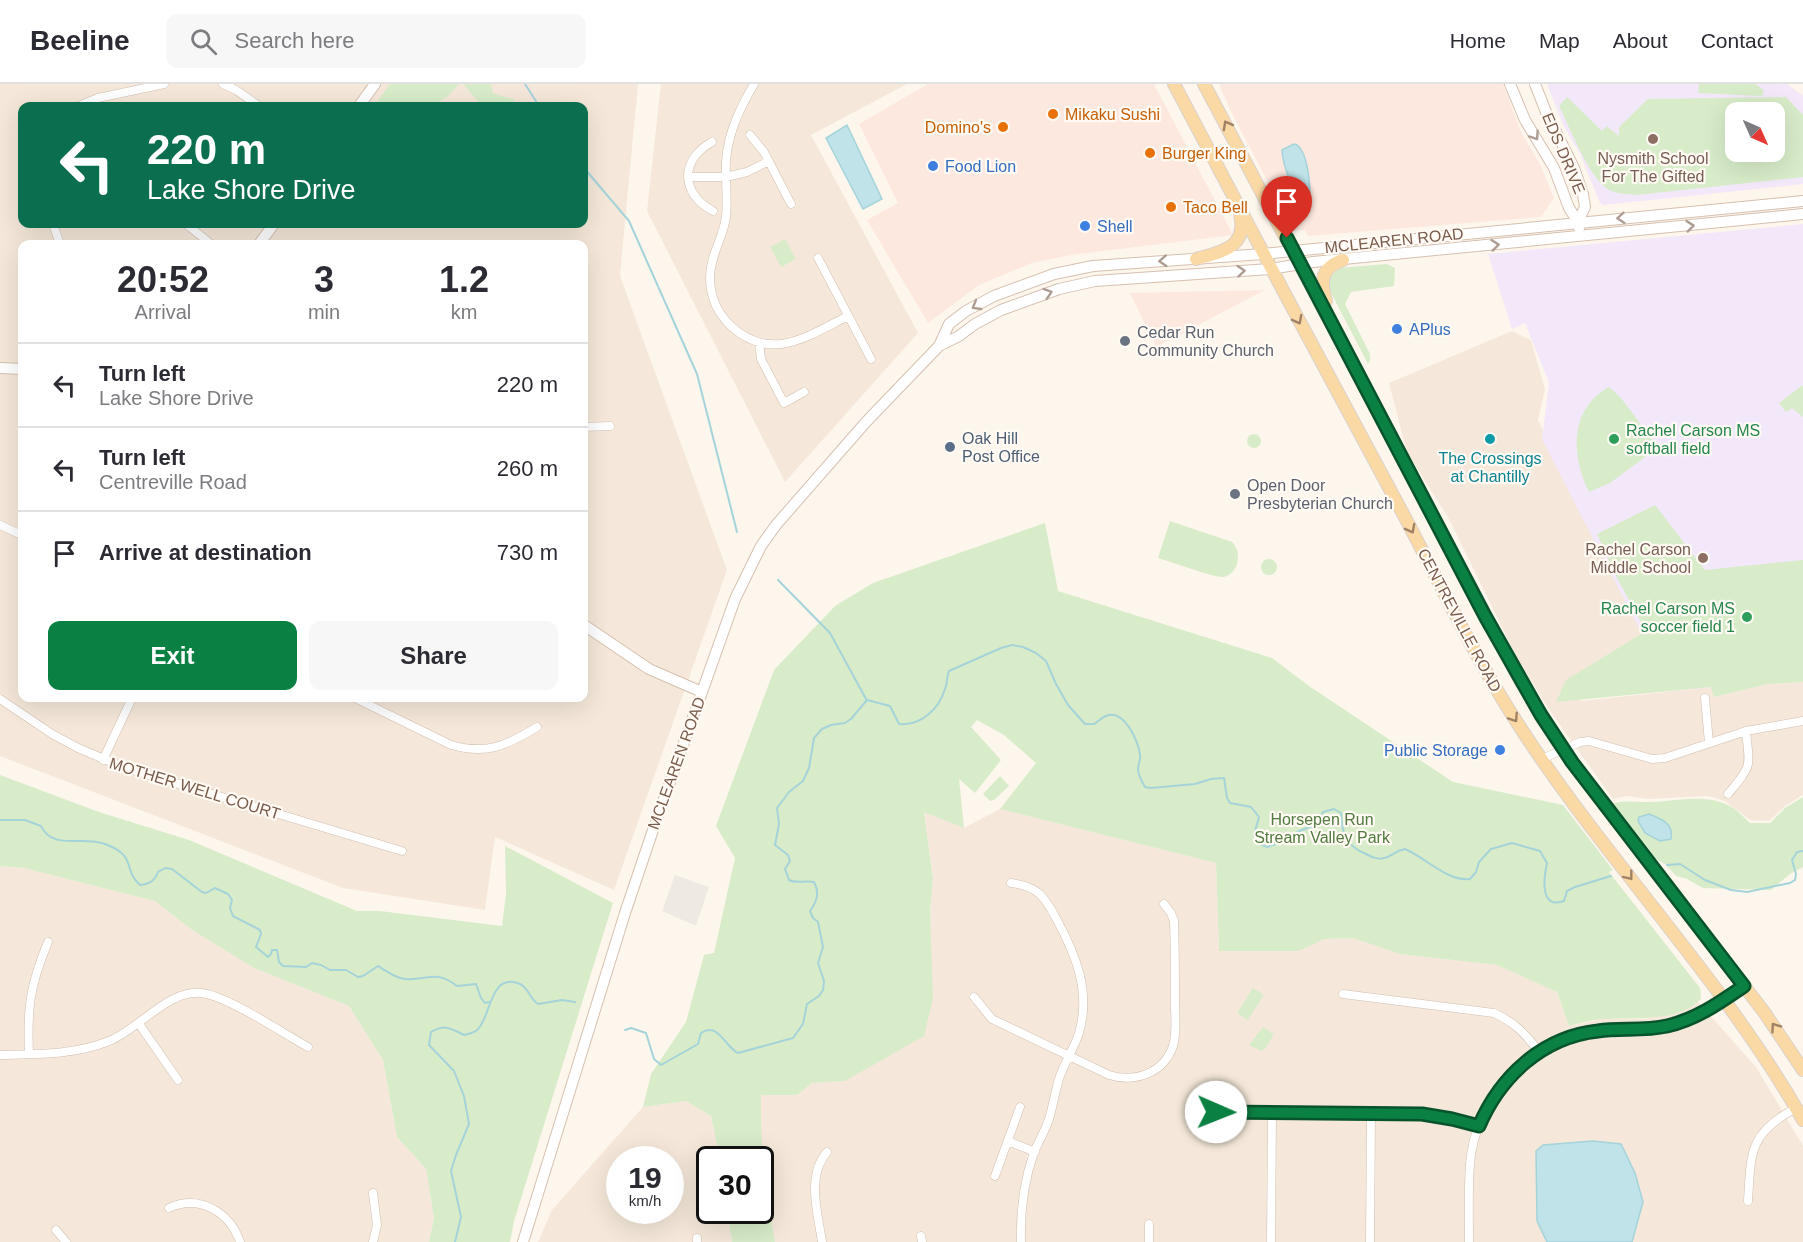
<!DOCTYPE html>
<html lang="en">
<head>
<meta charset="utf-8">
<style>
	:root { --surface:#fff; --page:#f7f7f7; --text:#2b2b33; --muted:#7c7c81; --line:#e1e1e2; --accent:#0b8043 }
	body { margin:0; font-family:Helvetica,sans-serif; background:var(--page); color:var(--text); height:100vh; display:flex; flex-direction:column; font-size:22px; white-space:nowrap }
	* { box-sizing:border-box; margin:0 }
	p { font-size:20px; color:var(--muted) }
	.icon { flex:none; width:33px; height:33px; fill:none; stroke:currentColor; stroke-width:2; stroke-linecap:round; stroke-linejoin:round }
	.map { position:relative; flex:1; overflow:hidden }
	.details { position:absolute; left:18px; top:156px; width:570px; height:462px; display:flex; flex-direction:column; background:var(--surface); border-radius:12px; box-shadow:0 6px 24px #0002 }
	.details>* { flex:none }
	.top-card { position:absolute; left:18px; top:18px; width:570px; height:126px; border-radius:12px; box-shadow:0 6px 24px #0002; background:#0b6e4f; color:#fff; overflow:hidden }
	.needle { width:39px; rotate:135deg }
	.buttons { position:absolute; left:1725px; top:18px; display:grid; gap:12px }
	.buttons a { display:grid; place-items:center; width:60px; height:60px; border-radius:12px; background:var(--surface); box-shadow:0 6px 24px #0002; font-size:30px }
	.speed { position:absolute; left:606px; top:1062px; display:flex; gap:12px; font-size:30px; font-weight:700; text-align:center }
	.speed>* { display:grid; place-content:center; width:78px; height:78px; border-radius:50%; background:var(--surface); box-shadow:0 6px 24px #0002; line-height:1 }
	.speed small { font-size:15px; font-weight:400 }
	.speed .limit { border:3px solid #111; border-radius:9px; background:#fff; color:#111 }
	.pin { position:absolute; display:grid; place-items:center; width:51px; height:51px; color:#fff; margin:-62px -26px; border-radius:50% 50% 50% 0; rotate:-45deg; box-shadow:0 0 6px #0007 }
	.pin .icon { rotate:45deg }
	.me { position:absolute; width:66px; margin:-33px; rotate:91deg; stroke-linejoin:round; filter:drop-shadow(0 0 4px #0008) }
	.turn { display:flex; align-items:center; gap:21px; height:126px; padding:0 30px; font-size:27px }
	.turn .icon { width:78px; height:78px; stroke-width:2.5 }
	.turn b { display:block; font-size:42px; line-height:51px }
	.eta { display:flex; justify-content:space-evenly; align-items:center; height:102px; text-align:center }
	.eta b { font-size:36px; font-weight:600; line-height:42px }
	.cta { display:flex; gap:12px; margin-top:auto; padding:12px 30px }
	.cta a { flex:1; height:69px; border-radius:12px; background:var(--accent); color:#fff; font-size:24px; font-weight:600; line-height:69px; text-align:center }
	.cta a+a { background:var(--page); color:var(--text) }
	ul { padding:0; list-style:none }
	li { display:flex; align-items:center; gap:18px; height:84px; padding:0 30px; border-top:2px solid var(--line) }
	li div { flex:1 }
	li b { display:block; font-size:22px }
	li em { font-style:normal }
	header { display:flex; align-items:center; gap:36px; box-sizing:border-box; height:84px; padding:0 30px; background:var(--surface); border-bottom:2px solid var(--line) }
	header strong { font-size:28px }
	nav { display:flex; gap:33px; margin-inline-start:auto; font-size:21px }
	.search { width:420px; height:54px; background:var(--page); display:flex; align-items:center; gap:15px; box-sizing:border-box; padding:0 21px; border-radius:12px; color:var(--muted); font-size:22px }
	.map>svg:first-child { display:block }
	.residential { fill:#f5e8da; fill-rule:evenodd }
	.commercial { fill:#fde8e0 }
	.industrial { fill:#efe9e4 }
	.education { fill:#f3e8fa; fill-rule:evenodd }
	.green { fill:#d8ecc9; fill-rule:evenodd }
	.water { fill:#bfe3e8; stroke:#a5d3da; stroke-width:1.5 }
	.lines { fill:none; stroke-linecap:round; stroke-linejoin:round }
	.stream { stroke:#a5d3da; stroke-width:2 }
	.street-casing { stroke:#d1beb0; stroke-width:9 }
	.secondary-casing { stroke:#d6c0b0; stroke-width:12 }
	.primary-casing { stroke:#dad1cd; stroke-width:14 }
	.street { stroke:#fff; stroke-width:8 }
	.secondary { stroke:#fff; stroke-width:10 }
	.primary { stroke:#fbd9a5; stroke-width:12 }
	.oneway { stroke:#a18267 }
	.oneway2 { stroke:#af9d94 }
	.route-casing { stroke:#07532c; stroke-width:15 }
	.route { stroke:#0b8043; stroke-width:10 }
	.food-dot { fill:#e8710a; stroke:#fffaf3; stroke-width:2 }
	.education-dot { fill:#8d6e63; stroke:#fffaf3; stroke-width:2 }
	.shop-dot { fill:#3f7fe0; stroke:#fffaf3; stroke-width:2 }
	.worship-dot { fill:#6b7280; stroke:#fffaf3; stroke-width:2 }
	.culture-dot { fill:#0f9aa8; stroke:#fffaf3; stroke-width:2 }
	.leisure-dot { fill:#2e9e5b; stroke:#fffaf3; stroke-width:2 }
	.service-dot { fill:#5c6f8a; stroke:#fffaf3; stroke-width:2 }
	.labels { text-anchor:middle; stroke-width:4.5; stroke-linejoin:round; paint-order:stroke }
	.food-label { font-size:16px; fill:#c56008; stroke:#fffaf3; text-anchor:start }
	.street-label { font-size:16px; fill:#7a5c4d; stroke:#fffaf3 }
	.education-label { font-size:16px; fill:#785e54; stroke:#fffaf3 }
	.shop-label { font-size:16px; fill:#366cbe; stroke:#fffaf3; text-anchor:start }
	.worship-label { font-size:16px; fill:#5b616d; stroke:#fffaf3; text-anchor:start }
	.leisure-label { font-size:16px; fill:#27864d; stroke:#fffaf3; text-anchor:start }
	.service-label { font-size:16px; fill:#4e5e75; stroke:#fffaf3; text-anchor:start }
	.culture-label { font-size:16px; fill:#0d838f; stroke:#fffaf3 }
	.park-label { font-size:16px; fill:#537a41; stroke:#fffaf3 }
</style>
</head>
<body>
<header>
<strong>Beeline</strong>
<div class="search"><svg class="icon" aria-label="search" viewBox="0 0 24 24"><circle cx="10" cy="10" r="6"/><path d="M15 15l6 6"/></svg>Search here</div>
<nav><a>Home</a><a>Map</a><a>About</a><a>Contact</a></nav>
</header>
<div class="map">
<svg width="1803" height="1158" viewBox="0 0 1803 1158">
	<rect width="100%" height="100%" fill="#fdf6ec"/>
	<!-- residential -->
	<path class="residential" d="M0,0h638l-18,192 107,294 -113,320 -119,-53 -10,73 -142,-22 -343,-132zM22,22h562v118h-562zM22,160h562v454h-562z
		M661,0h246l-96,51 107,198 -133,149 -138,-271z
		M1512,247l19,9 14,49 -7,31 109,211 -80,49 14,21 131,-14 2,10 54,-13 35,-2v113l-18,11 -16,15 -19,-1 -25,-19 -17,-5 -60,3 -21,-3 -14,3 -65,-91 -32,-52 -67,-137 -42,-67 -18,-69z
		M1000,725l216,54 3,87 80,1 25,-12 29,-1 47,16 97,11 60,27 12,34 34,-7h42l34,-7 19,-10 58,65 47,79v96h-171l8,-25 -76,-74 -21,2 -6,76 10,21h-772l-9,-45 -5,-53v-49h36l15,-12 33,-2 85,-170 3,-32 -9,-68 40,17z
		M0,782l24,2 131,33 37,29 62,38 95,38 34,54 14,77 29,32 8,49 -5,24h-429z
		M686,1017l25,15 8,39 3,4 -12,1v50l17,1 5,31h-194l14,-32 91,-103zM620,1076h50v50h-50z"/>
	<!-- commercial -->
	<path class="commercial" d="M928,0h226l79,151 -162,20 -39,8 -53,22 -51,38 -61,-103 31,-17 -39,-79z
		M1219,0h284l18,48 19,32 14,34 -13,19 -233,19 -3,-6 -11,1 -62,-117z
		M1265,206l-109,57 -26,-54z"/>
	<!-- industrial -->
	<path class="industrial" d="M675,791l34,12 -13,39 -34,-15z"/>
	<!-- education -->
	<path class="education" d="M1547,0h240l16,12v88l-200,21 -3,-2 -20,-49 -16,-27zM1736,28h38v40h-38z
		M1803,140v454l-132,13 -129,-252 7,-56 -24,-60 -13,6 -24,-75z"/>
	<!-- green -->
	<path class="green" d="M390,0h69l-12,13 -16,9h-57z
		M463,0h28l2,9 22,7 -5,6h-28z
		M1699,0h56l9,6 -2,6 -64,-3z
		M1567,13l35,34 5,-5 12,10v-9l29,-28 138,-2 17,18v62l-166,18c-7,-1 -16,-1 -23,-3 -23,-6 -44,-65 -55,-86zM1774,28v40h-38v-40z
		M785,155l11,20 -15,8 -11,-20z
		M1387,180l8,4 -1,18 -43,6 -6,12 25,50v6l-2,4 -39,-75c-1,-9 1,-16 8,-21z
		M1803,301v32l-11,-9 -6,4 -7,-9z
		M1609,303l12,11 33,44 -2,10 -42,31 -21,9c-18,-36 -20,-83 20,-105z
		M1247 357a7 7 0 1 1 14 0a7 7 0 1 1-14 0Z
		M1655,421l50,65 98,-10v122l-35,2 -54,13 -3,-10 -155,15 10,-22 80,-49 -29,-53 -20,-44z
		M1170,437l62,21c6,6 7,13 5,22 -2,6 -7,12 -14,13 -8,1 -54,-16 -65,-19z
		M1045,439l13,68 214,67 37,28 144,96 110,23 50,65 -4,2 91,116 1,11c-23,24 -66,18 -95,20 -13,0 -25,4 -37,7l-12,-34 -60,-27 -97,-11 -47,-16 -29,1 -25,12h-80l-3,-88 -216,-54 36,-46 -32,-28 -27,-15 -6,7 30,33 -26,33 -16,-14 5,49 -40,-16 9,67 -3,32 3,87 -9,38 -79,45 -33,2 -15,12h-36c-1,50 5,98 14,147h-43l-5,-31 33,-1v-50l-38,-1 -3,-4 -8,-39 -25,-15 -43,6 8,-33 35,-52 18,-67 10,-2 21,-95 -19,-32 58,-156 61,-64 38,-23z
		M1261 483a8 8 0 1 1 16 0a8 8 0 1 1-16 0Z
		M0,691l99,37 90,28 168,71h23l122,15 4,-32 -1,-48 108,57 -99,318 -4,21h-81l5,-24 -8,-49 -29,-32 -14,-77 -34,-54 -95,-38 -62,-38 -37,-29 -131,-33 -24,-2z
		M1000,692l9,10 -15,14 -4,1 -7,-7z
		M1803,713v70l-13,7 -19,16 -68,-2 -16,-9 -11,-3 -11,-12 -13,-7 -42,-53c15,-4 23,-2 38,-2 26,0 54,-9 80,3 8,3 15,12 22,18h20l15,-15z
		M1253,904l11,7 -16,25 -11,-7z
		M1263,943l11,7 -9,15 -4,2 -12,-6z"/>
	<!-- water -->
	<path class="water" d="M847,41l35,74 -19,10 -37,-71z
		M1294,60l3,1c11,8 17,52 9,64l-2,-1c-10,-17 -21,-38 -22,-58z
		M1649,730c12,5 25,9 22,25l-11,2 -15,-8 -7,-12 1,-4z
		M1593,1057l28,3 14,29 8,29 -11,40h-85l-10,-21 -1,-70 7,-6z"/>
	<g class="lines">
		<!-- stream -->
		<path class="stream" d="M525,0l14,22
			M584,84l45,53 68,153 40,158
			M778,496l52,53 36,66
			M0,736h25l16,6c12,25 41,9 64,18 33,12 17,25 35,41 9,-1 14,-3 18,-13l7,-4 7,1 30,23 4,1 9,-5 13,6 4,6 -2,8 3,8 27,14 1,4 -5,13 12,10 3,-3 1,-4h5l2,12 4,4 23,1 6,-4 9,2 9,5h16l12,7 5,-1 15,-10c8,5 17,12 27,13 23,2 30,-10 52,7l19,-2 5,14 4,5 4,-1
			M1667,781l13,-1 25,16 26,10 16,2 43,-9 5,-3 1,-6 -4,-14 5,-8 6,-1
			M625,946l6,-2 15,5 8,26 7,6 37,-21 3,-11c17,-12 24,14 37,20l55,-15 10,-14 4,-20 12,-8 4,-6 1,-9 -6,-18 5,-16 -5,-25 -5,-4 -3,-7c7,-10 10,-18 4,-29 -9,-2 -17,2 -25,-2l-4,-11 5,-8 -2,-6 -13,-10 4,-21 -2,-16 12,-16 14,-11 6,-13 5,-30 8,-9 9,-4 14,-2 6,-4 16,-19 23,6 9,18c22,2 40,-15 46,-35 3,-6 1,-12 4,-18l52,-23 11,-3 11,2 13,6 10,8 10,23 12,21 17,19h9c4,-2 8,-7 12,-8 18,-8 33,26 34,39 1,5 -2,9 -2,14 0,7 4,12 7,18l6,1 44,-4 16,-5 13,-1 3,20 3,5 21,4 8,10 -5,18 2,7 11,5 16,-5 10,-5 4,-5 18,-7 8,-13 11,-3 7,4c1,21 5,33 25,41 6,3 12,6 18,4 8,-1 10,-7 21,-9 21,9 43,33 65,30l6,-7 3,-10 12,-13 21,-6 28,8 7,12c-3,14 -8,47 17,38l3,-10 8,-4 36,-11
			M455,1158l6,-25 -10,-46 5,-16 13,-31 -5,-28 -10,-25 -25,-26 2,-13c14,-8 19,-4 33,3 4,-1 10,-2 13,-5 14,-11 12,-59 43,-46 8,3 10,15 18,20l24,-4 13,2"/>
		<defs>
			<path id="street" d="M223,0l13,6 23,16
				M754,0c-14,24 -26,49 -28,77 -1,18 2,36 0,55 -2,21 -16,39 -16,61 0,19 7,36 21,49 40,37 77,10 117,-10
				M79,22l19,-8 66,-14
				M750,51l14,17 27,52
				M712,58c-33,18 -31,52 1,69
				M688,93h38l21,-5 22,-11
				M53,140l7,20
				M186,140l25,20
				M818,174l53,101
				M759,259l2,16 23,44 20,-11
				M584,343l26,-1
				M0,441l22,10
				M355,614l96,47c36,10 55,1 86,-18
				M1705,614l4,45
				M0,615l52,35 26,14 47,20 277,83
				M1542,675l38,-17 9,-1 63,18 13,-1 81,-27 57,-10
				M103,676l29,-62
				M1728,710c24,-29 22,-25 18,-63
				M1011,799c27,3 34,14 46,37 19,35 34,72 22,113 -5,16 -15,30 -20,46 -4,13 -6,27 -10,40 -4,12 -10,22 -15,33 -10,29 -14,60 -13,90
				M1343,910l151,19c20,9 32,21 45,39
				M974,913l18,22 117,56c26,8 55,-2 64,-29 4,-13 2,-28 2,-42 0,-27 0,-55 -1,-83l-3,-8 -7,-9
				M139,940l39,56
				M29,970c-2,-46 1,-69 19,-112
				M0,971c37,-1 75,0 109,-14 32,-13 58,-51 92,-48 25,2 83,41 107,54
				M1201,1033l15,-5 206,2 30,5 27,8
				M1008,1057l27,11
				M995,1092l25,-69
				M373,1109l4,32 -4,17
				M1748,1117c3,-49 1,-68 48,-93
				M169,1124c30,-14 61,4 71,34
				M56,1146l10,12
				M921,1152l1,6
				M697,1158v-4
				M822,1158c-4,-28 -16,-66 5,-90
				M1149,1158v-18
				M1271,1158l1,-129
				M1370,1158l1,-128
				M1469,1158c0,-26 -1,-52 1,-78 5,-66 59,-123 125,-133 18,-3 36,0 55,-2 37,-4 64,-23 94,-43"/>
			<path id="secondary" d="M1510,0l15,36 29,48 15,40 9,14 1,6
				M1535,0l11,28 28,56 9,26 2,13 -7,15
				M359,22l16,-22
				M259,160l15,-20
				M939,262l10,-22 17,-13 28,-15 60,-22 39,-8 170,-12 540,-53
				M0,284l22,1
				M584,541l65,44 53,23
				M523,1158l102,-329 28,-83 82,-231 26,-53 15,-21 90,-103 73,-76 20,-10 16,-12 26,-14 58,-21 36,-8 175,-12 43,-7 490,-48"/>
			<path id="primary" d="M1174,0c75,143 150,284 227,426 36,67 69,138 110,203 89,142 209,261 292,407
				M1204,0l317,598 51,80 192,250 39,58
				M1196,175c25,-7 52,-11 44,-45
				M1326,217c-6,-21 -5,-33 17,-41"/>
		</defs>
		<!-- street casing -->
		<use href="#street" class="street-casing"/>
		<!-- secondary casing -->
		<use href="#secondary" class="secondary-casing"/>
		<!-- primary casing -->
		<use href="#primary" class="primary-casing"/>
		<!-- street -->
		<use href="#street" class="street"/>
		<!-- secondary -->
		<use href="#secondary" class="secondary"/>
		<!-- primary -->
		<use href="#primary" class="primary"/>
	</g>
	<!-- one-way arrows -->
	<defs><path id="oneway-chevron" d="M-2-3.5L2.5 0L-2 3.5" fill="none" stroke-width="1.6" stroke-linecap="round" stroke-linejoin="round" transform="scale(1.5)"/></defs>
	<g class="oneway">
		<use href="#oneway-chevron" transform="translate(1227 41) rotate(-119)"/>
		<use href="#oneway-chevron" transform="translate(1298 236) rotate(62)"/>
		<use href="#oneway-chevron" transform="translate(1411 445) rotate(62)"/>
		<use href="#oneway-chevron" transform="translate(1514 634) rotate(57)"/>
		<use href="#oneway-chevron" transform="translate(1629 792) rotate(52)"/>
		<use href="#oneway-chevron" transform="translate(1775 943) rotate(-125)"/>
	</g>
	<g class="oneway2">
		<use href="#oneway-chevron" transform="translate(1535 52) rotate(56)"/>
		<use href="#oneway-chevron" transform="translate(1621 134) rotate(175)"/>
		<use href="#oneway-chevron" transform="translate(1690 142) rotate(-6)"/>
		<use href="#oneway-chevron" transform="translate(1495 161) rotate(-6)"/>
		<use href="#oneway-chevron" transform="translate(1163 177) rotate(177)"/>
		<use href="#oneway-chevron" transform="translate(1241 187) rotate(-5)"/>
		<use href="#oneway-chevron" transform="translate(1048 209) rotate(-18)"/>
		<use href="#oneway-chevron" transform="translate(976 222) rotate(150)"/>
	</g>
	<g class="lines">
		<defs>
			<path id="route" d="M1216,1028l206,2 30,5 27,7c21,-49 63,-89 119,-95 23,-3 46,0 69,-5 30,-7 52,-23 77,-40l-172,-224 -31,-47 -56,-99 -198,-378"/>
		</defs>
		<!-- route casing -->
		<use href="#route" class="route-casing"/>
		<!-- route -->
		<use href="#route" class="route"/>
	</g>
	<!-- markers -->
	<g class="food-dot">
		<circle cx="1053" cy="30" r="6"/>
		<circle cx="1003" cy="43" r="6"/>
		<circle cx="1150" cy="69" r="6"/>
		<circle cx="1171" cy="123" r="6"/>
	</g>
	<g class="education-dot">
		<circle cx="1653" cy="55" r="6"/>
		<circle cx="1703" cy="474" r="6"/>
	</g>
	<g class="shop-dot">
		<circle cx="933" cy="82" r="6"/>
		<circle cx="1085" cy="142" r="6"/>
		<circle cx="1397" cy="245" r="6"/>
		<circle cx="1500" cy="666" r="6"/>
	</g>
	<g class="worship-dot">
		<circle cx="1125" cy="257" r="6"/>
		<circle cx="1235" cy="410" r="6"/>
	</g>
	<circle class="culture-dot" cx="1490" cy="355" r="6"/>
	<g class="leisure-dot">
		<circle cx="1614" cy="355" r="6"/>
		<circle cx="1747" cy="533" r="6"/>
	</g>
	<circle class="service-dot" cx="950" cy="363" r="6"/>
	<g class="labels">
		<!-- food labels -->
		<g class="food-label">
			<text x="1065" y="36">Mikaku Sushi</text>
			<text x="991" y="49" text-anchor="end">Domino's</text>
			<text x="1162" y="75">Burger King</text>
			<text x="1183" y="129">Taco Bell</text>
		</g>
		<!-- street labels -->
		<g class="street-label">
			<text transform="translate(1564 69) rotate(67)" y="6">EDS DRIVE</text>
			<text transform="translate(1394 156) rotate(-6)" y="6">MCLEAREN ROAD</text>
			<text transform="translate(1460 536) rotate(62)" y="6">CENTREVILLE ROAD</text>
			<text transform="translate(676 679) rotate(-70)" y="6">MCLEAREN ROAD</text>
			<text transform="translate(195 704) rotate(17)" y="6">MOTHER WELL COURT</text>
		</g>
		<!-- education labels -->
		<g class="education-label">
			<text x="1653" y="80">Nysmith School<tspan x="1653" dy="18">For The Gifted</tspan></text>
			<text x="1691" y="471" text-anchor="end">Rachel Carson<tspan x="1691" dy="18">Middle School</tspan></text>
		</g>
		<!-- shop labels -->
		<g class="shop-label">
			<text x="945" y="88">Food Lion</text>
			<text x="1097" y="148">Shell</text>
			<text x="1409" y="251">APlus</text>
			<text x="1488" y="672" text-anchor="end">Public Storage</text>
		</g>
		<!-- worship labels -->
		<g class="worship-label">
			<text x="1137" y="254">Cedar Run<tspan x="1137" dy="18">Community Church</tspan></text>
			<text x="1247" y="407">Open Door<tspan x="1247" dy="18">Presbyterian Church</tspan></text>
		</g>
		<!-- leisure labels -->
		<g class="leisure-label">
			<text x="1626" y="352">Rachel Carson MS<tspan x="1626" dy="18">softball field</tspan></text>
			<text x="1735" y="530" text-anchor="end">Rachel Carson MS<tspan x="1735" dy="18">soccer field 1</tspan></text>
		</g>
		<!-- service labels -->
		<g class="service-label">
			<text x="962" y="360">Oak Hill<tspan x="962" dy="18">Post Office</tspan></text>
		</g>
		<!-- culture labels -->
		<g class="culture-label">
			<text x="1490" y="380">The Crossings<tspan x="1490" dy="18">at Chantilly</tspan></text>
		</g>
		<!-- park labels -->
		<g class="park-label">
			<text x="1322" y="741">Horsepen Run<tspan x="1322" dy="18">Stream Valley Park</tspan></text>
		</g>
	</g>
</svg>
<div class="buttons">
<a><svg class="needle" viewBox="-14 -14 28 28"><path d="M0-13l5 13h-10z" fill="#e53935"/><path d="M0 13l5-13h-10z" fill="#7c7c81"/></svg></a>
</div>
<div class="speed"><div>19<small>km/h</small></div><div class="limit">30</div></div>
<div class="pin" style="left:1287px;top:154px;background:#d93025"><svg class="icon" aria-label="arrive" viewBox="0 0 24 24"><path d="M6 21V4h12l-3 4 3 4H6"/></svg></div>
<svg class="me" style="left:1216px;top:1028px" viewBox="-20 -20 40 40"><circle r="19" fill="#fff"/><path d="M0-13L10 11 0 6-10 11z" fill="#0b8043"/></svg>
<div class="top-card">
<div class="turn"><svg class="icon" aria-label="left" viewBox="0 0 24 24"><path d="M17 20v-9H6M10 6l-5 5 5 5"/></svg><div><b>220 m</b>Lake Shore Drive</div></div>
</div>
<section class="details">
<div class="eta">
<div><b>20:52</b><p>Arrival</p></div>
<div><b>3</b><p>min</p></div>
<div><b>1.2</b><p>km</p></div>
</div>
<ul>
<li><svg class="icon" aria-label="left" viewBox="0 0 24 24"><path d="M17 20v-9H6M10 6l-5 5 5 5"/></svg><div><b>Turn left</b><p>Lake Shore Drive</p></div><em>220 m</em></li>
<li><svg class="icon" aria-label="left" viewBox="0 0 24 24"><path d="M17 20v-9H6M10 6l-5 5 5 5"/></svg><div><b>Turn left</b><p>Centreville Road</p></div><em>260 m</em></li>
<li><svg class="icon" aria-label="arrive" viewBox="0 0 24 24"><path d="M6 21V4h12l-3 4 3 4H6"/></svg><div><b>Arrive at destination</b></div><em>730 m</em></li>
</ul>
<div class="cta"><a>Exit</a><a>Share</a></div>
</section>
</div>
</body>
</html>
